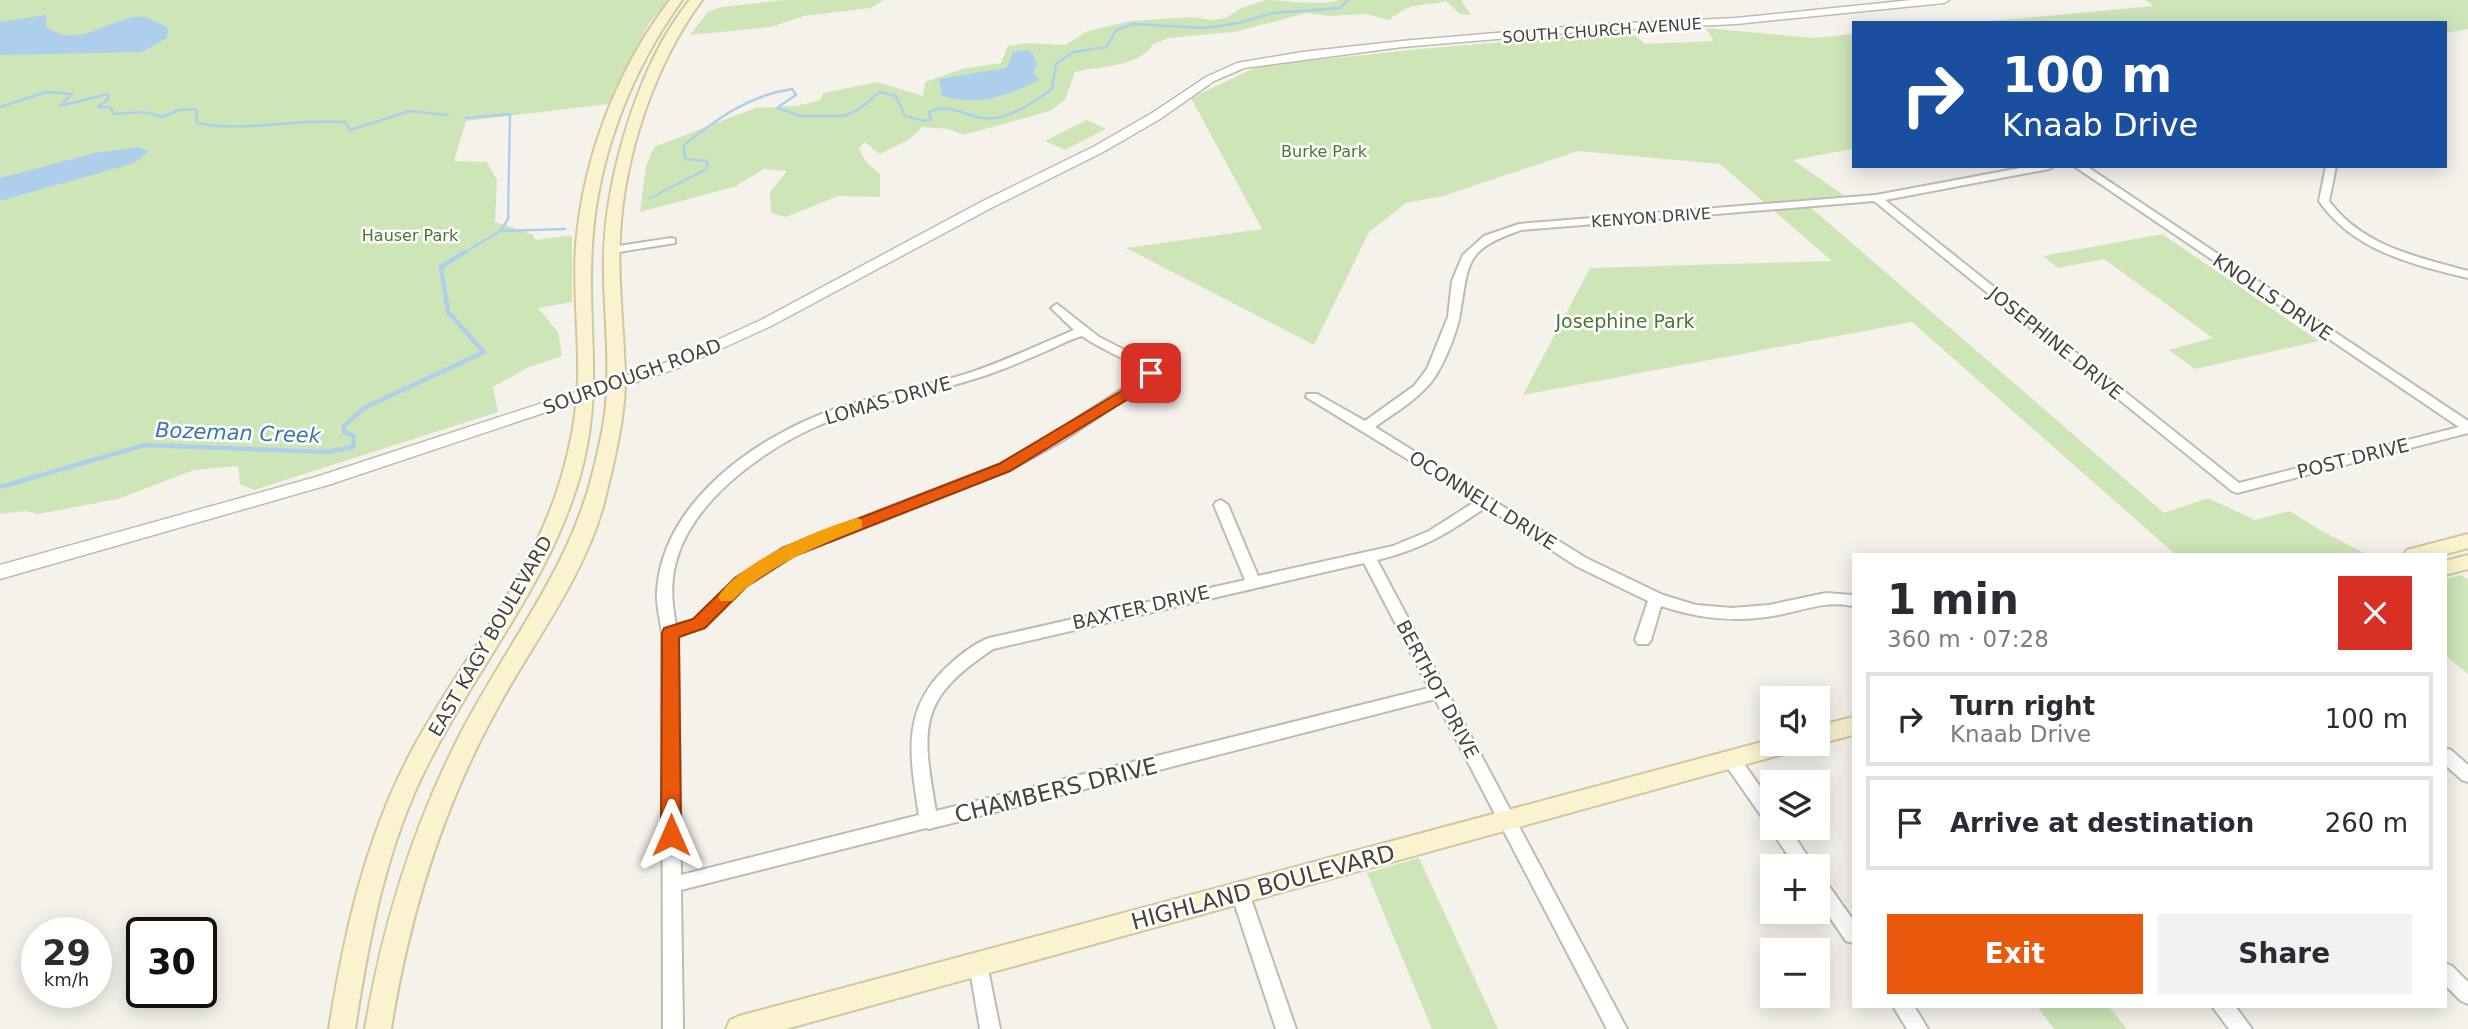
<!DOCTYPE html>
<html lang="en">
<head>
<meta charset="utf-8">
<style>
	:root { --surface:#fff; --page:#f2f2f3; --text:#2b2b33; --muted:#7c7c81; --line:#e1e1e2; --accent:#ea580c }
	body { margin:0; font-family:"DejaVu Sans",sans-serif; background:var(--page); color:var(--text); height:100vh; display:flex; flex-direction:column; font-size:26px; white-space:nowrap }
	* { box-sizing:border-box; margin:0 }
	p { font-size:23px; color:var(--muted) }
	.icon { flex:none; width:38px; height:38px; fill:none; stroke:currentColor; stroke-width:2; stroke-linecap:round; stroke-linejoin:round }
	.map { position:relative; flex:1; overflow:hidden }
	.sheet { position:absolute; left:1852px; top:553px; width:595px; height:455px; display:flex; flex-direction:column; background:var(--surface); border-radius:0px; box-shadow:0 4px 18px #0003 }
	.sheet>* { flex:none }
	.hud { position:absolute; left:1852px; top:21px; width:595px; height:147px; border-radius:0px; box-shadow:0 4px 18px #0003; background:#1a4fa0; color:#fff; overflow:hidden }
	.tools { position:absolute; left:1760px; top:686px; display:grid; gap:14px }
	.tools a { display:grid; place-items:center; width:70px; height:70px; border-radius:0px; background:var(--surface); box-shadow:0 4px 18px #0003; font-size:35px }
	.speed { position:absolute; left:21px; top:917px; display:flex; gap:14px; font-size:35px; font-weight:700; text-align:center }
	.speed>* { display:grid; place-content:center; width:91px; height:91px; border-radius:50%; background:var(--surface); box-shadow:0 4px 18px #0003; line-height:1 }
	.speed small { font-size:18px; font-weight:400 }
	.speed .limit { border:4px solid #111; border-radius:10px; background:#fff; color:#111 }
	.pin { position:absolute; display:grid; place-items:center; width:60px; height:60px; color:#fff; margin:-30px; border-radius:14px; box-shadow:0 4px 10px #0006 }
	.me { position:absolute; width:77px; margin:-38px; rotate:0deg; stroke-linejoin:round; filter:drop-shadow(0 0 5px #0008) }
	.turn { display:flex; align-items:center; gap:24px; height:147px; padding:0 35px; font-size:32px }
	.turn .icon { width:91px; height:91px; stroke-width:2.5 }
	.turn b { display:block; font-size:49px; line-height:60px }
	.round { display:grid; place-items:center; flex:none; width:74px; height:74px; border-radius:0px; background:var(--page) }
	.head { display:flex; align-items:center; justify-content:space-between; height:119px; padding:0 35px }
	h1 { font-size:42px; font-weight:600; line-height:52px }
	.action { display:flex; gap:14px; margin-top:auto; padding:14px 35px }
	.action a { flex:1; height:80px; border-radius:0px; background:var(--accent); color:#fff; font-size:28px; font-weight:600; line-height:80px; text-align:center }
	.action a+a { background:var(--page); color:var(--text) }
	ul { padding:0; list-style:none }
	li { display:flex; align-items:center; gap:21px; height:94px; margin:0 14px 10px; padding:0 21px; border:4px solid var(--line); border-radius:0px }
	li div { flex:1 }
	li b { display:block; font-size:26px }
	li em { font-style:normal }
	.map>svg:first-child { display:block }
	.green { fill:#cee5b8 }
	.water { fill:#adcfec }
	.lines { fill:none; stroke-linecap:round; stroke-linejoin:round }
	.stream-far1 { stroke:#adcfec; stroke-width:2.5 }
	.stream { stroke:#adcfec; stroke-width:4.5 }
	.minor-casing { stroke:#c0bbaf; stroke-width:4 }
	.tertiary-casing { stroke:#c0bbaf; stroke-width:3 }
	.secondary-casing { stroke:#d1c79f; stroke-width:4 }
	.minor { fill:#fff; fill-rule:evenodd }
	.tertiary { fill:#fff; fill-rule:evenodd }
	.secondary { fill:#fbf3cf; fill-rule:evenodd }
	.route { fill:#ea580c; stroke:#983908; stroke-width:2 }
	.slow { fill:#f59e0b }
	.labels { text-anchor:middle; stroke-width:5; stroke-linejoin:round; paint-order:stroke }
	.far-street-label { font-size:16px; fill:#49443a; stroke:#fff }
	.far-park-label { font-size:16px; fill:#477730; stroke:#fff }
	.street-label { font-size:19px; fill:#49443a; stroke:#fff }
	.park-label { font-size:19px; fill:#477730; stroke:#fff }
	.water-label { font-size:21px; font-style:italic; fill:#3a76ae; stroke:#fff }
	.near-street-label { font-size:23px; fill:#49443a; stroke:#fff }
</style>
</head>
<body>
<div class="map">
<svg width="2468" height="1029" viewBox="0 0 2468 1029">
	<rect width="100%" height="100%" fill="#f5f2ec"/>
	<!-- green -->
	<path class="green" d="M0,0h669l-20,23 -41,81 -142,17 -12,40 33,1 10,18 -2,42 37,12 4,6 36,-5v67l-34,6 20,24 4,24 -33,11 -36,20 5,25 -244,78 -14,-6 -2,-18 -44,4 -76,29 -80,15 -13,-3 -25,3z
		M785,0h99l-13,8 -67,8 -33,11 -81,8 18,-23 14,-5z
		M1265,0c16,0 63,6 73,0h123l10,15 -11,-1 -14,-13c-28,7 -32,-1 -57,19l-23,-6 -38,2 -21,-3 -73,19 -65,6 -16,6c-12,23 -54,22 -78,28l-10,28 -15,11 -87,24 -15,-6 -25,-2 -15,13 -28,14 -16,-12 -5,7 8,14 13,11v23l-42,-1 -52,21 -15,-4 -1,-21 17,-21 -23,-2 -30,18 -94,25 6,-46 8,-19 101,-39 41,-2 24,-6 3,-7 54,-11 46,14 2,-14 37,-13 39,-6 7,-17 20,-3 37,2 23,-14 42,-10 62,-4 20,3 14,-2 13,-9z
		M2145,0h323v29l-23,4v-10h-476l185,-17z
		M1706,28l107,10 40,-4v115l-60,11 52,36 -43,4 362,313 44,-15 47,22 35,-9 28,18 50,26h-192l-264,-233 -389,73 67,-127 242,-7 -112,-97 -142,-13 -135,45 -37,7 -37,29 -55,113 -188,-97 136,-19 -71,-131 68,-32 162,-17 209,-18 15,13 69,-3z
		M1087,120l19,9 -41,21 -20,-9z
		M2162,234l157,107 -124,28 -26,-19 44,-12 -109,-79 -46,9 -15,-12z
		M2461,575l7,5v94l-23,-19v-75z
		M1418,858h1l79,171h-66l-65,-156z
		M2037,1006h71l19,23h-73z"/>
	<!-- water -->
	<path class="water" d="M46,15v11c32,27 68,-12 96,-9 10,1 18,7 26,11l-1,10 -25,14 -142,3v-33z
		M1027,50l6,4 4,11 -4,7 7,8c-32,15 -62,27 -98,16l-3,-17 68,-11 6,-16z
		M138,147l11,4 -15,12 -134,38v-23l95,-25z"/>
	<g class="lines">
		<!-- stream-far1 -->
		<path class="stream-far1" d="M0,107l46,-15 26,2 -12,12 48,-12v5l-10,8h12l4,7 30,-2 19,5 16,-7 17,-1 1,14c48,10 98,-5 148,-1l5,8 60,-19 38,4
			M466,118l44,-4 -2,105 -7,11
			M650,198l57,-29v-8l-22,-2 -1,-14c33,-26 65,-50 108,-56l4,6 -19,13 24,8h43l14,-6 22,-18 16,4 9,20 19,5 7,-2 -2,-7c20,-10 33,3 53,6 25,4 51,-16 70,-29l4,-25 17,-12 34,-5 9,-17 17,-6 71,4 35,-5 34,-10 67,-5 8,-8
			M462,254l38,-23 65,-2"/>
		<!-- stream -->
		<path class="stream" d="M0,487l145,-42 182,7 26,-5 1,-11 -10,-4v-6l20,-18 120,-56 -36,-40 -7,-45 24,-15"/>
		<defs>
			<path id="minor" d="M2031,166h23l-5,3 -164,31 354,283 220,-56 -385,-261h12l382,255v12l-231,60 -5,-2 -358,-290 -353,29c-56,20 -52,30 -61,84 -3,17 -12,40 -21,56 -13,25 -42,41 -64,57l211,131 77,37 33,10 36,3 37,-3 57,-12 27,2v11c-26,-6 -49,4 -75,9 -40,8 -78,4 -117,-9l-10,34 -3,4h-10l-3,-4 13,-39 -72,-35 -90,-59c-38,26 -63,42 -109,53l250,469h-20l-172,-330 -506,130 -3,-1 -245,62 2,139h-20l-1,-396c-2,-14 -6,-28 -5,-42 6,-91 102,-156 181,-183 42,-14 86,-21 128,-34 37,-12 72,-29 108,-44l-23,-22 6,-4 42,33 49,25 9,8 -2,9 -93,62 -52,29 -217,86 -47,30 -42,42 -26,8 3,239 238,-60c-9,-58 -19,-106 30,-150 11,-10 26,-22 40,-27l256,-58 -31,-75 2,-3 5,-2 7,5 30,71 135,-30 36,-15 47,-30 -170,-104 1,-3h10l48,27 49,-35 13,-17 21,-52 4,-36 11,-26 21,-19 35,-12 357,-29zM1082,336c20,14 43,22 63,35v3l-93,61 -52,29 -217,84 -47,30 -42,42 -18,5c-4,-21 -6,-41 0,-63 17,-65 96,-119 156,-142 46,-19 95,-26 142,-41 24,-7 47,-17 70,-27 12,-5 26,-13 38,-16zM1364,563l65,125 -493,123c-15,-85 -18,-112 57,-162z
				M2326,166h10l-7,35c33,45 88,56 139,70v7c-57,-14 -114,-27 -149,-77z
				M671,238l4,1v4l-63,10 -6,-3 6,-3z
				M2445,748l6,2 17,15v17l-6,-2 -17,-15z
				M1731,752l6,2 36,51v23h16l25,38h-19l-22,-33 -2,-7 -4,-2 -42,-60 -2,-5 2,-5z
				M1818,877l6,2 29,41v23l-7,-2 -28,-41z
				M1240,885l6,2 3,6 47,136h-20l-45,-136 3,-6z
				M978,955l7,3 2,6 13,65h-20l-11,-65 2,-6z
				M2445,963l7,3 16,16v22l-7,-3 -16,-16z
				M1893,1006h21l14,23h-21z
				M2212,1006h23l17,23h-23z"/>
			<path id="tertiary" d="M1912,0h37l-5,3 -208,21 -146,7 -188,16 -158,21 -30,13 -54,38 -57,33 -112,56 -220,118 -90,41 -353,118 -328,94v-14l316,-88 355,-116 90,-41 220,-118 114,-56 57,-33 54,-36 31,-14 65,-11 100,-11 188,-16 146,-7z"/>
			<path id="secondary" d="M670,0h12c-51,71 -85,157 -90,246 -5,75 10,138 -8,214 -27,114 -104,201 -156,304 -42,82 -59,174 -73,265h-26c15,-95 36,-189 81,-275 49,-92 119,-171 150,-272 10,-33 17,-68 18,-103 1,-45 -5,-89 -2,-133 7,-88 41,-177 94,-246z
				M690,0h12c-48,65 -78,156 -82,236 -3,49 5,99 5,148 -1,40 -12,81 -21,119 -20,74 -70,138 -106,204 -56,101 -89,209 -107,322h-26c18,-106 49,-207 99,-302 45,-85 106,-160 129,-255 7,-28 14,-58 14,-87 2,-42 -4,-85 -3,-127 1,-79 35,-197 86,-258z
				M2468,534v14l-26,7h-38l3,-5z
				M2468,555v14l-23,6v-14z
				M1853,717v18l-35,9h-1l1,-18z
				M1773,739v5h25l-3,7 -8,2 -1001,276h-60l4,-9 9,-4z"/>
		</defs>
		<!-- minor casing -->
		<use href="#minor" class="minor-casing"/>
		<!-- tertiary casing -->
		<use href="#tertiary" class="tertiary-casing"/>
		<!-- secondary casing -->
		<use href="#secondary" class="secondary-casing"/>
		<!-- minor -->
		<use href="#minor" class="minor"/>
		<!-- tertiary -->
		<use href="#tertiary" class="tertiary"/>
		<!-- secondary -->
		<use href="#secondary" class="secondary"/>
	</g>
	<!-- route -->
	<path class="route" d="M1151,369l7,4 -15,17 -133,81 -216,85 -47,30 -42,42 -26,9 2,198 -3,6 -7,3 -7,-3 -3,-6 1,-202 2,-5 29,-9 42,-41 48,-30 216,-84 134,-80z"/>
	<!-- slow -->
	<path class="slow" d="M857,518l5,2v8c-46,19 -94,37 -130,73h-12l-2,-4c21,-35 100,-68 139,-79z"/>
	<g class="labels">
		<!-- far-street labels -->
		<g class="far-street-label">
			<text transform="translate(1602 30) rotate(-4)" y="6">SOUTH CHURCH AVENUE</text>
			<text transform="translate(1651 217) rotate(-4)" y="6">KENYON DRIVE</text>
		</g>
		<!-- far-park labels -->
		<g class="far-park-label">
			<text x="1324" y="157">Burke Park</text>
			<text x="410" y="241">Hauser Park</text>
		</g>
		<!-- street labels -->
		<g class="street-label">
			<text transform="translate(2273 297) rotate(34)" y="7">KNOLLS DRIVE</text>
			<text transform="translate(2056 343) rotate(39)" y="7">JOSEPHINE DRIVE</text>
			<text transform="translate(632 376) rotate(-20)" y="7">SOURDOUGH ROAD</text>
			<text transform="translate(888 400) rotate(-16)" y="7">LOMAS DRIVE</text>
			<text transform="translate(2353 458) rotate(-14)" y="7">POST DRIVE</text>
			<text transform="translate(1483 500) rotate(32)" y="7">OCONNELL DRIVE</text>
			<text transform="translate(1141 607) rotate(-13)" y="7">BAXTER DRIVE</text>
			<text transform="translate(490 636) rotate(-60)" y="7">EAST KAGY BOULEVARD</text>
			<text transform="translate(1438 689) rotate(62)" y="7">BERTHOT DRIVE</text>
		</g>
		<!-- park labels -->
		<g class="park-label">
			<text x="1625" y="328">Josephine Park</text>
		</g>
		<!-- water labels -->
		<g class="water-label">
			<text transform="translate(238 433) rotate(2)" y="7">Bozeman Creek</text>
		</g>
		<!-- near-street labels -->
		<g class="near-street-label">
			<text transform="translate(1056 790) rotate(-14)" y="8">CHAMBERS DRIVE</text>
			<text transform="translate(1263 887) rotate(-15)" y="8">HIGHLAND BOULEVARD</text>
		</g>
	</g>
</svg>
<div class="tools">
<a><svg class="icon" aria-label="sound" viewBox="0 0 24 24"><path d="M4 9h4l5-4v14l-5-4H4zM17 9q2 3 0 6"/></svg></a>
<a><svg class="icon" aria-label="layers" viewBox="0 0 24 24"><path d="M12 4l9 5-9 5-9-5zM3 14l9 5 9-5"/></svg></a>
<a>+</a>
<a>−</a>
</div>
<div class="speed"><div>29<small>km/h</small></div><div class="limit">30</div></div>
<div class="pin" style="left:1151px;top:373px;background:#d93025"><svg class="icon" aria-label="arrive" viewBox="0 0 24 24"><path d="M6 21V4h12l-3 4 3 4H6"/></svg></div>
<svg class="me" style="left:671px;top:835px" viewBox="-20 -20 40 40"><path d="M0-17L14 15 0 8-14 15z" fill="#ea580c" stroke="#fff" stroke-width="4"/></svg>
<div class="hud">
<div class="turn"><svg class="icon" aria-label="right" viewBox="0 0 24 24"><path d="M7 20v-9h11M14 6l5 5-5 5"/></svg><div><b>100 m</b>Knaab Drive</div></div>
</div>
<section class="sheet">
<div class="head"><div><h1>1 min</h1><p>360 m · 07:28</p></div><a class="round" style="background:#d93025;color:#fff"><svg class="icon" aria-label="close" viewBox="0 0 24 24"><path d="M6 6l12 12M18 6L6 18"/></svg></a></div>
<ul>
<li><svg class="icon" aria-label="right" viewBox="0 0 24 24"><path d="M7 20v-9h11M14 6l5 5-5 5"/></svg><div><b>Turn right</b><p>Knaab Drive</p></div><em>100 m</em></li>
<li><svg class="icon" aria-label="arrive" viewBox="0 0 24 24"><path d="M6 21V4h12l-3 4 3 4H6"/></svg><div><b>Arrive at destination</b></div><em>260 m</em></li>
</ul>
<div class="action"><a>Exit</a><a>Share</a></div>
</section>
</div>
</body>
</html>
